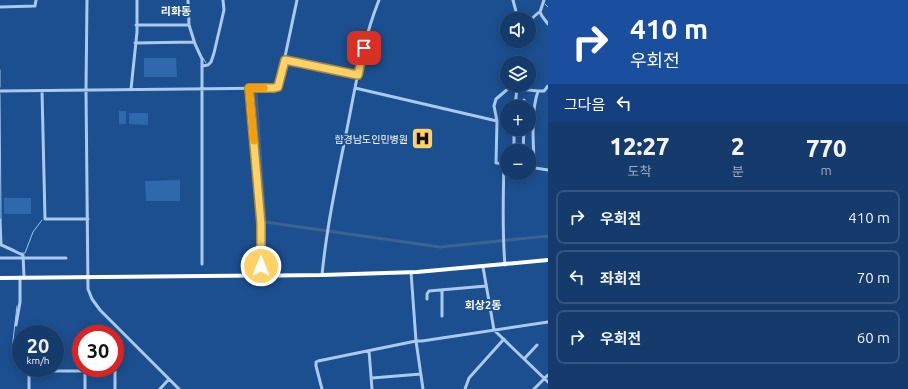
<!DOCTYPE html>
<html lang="ko">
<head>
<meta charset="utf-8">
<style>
	:root { --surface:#143b6b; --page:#1d4271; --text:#f1f3f6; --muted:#9dadc1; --line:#33557e }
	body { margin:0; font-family:Ubuntu,"Noto Sans KR",sans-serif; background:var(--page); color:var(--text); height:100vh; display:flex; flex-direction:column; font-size:15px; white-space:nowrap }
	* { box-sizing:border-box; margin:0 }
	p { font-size:13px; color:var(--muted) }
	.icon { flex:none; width:22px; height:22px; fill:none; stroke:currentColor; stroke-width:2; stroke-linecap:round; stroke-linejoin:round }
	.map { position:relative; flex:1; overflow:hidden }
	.details { display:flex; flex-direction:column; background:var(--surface); width:360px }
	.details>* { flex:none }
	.hud { background:#1a4fa0; color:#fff; overflow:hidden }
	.controls { position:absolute; left:500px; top:12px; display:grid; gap:8px }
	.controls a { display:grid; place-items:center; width:36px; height:36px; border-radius:50%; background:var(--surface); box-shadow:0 2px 10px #0003,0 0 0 1px var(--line); font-size:20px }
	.speed { position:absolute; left:12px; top:325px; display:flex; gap:8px; font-size:20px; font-weight:700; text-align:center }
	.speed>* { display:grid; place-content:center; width:52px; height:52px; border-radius:50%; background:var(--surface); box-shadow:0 2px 10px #0003,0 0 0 1px var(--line); line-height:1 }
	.speed small { font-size:10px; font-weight:400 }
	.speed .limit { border:6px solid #d22; background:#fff; color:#111 }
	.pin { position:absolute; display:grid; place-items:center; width:34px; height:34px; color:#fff; margin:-17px; border-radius:8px; box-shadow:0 2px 6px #0006 }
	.me { position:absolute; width:44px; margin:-22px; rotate:0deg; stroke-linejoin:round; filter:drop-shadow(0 0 3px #0008) }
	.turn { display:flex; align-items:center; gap:14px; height:84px; padding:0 16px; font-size:18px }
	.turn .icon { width:52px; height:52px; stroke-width:2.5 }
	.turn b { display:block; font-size:28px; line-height:34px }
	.then { display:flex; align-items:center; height:38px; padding:0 16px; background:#0003; gap:8px; font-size:15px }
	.eta { display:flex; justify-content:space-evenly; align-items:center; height:68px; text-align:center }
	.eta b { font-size:24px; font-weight:800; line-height:28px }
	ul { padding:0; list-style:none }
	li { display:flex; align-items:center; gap:12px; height:54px; margin:0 8px 6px; padding:0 8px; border:2px solid var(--line); border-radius:8px }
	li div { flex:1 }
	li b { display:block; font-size:15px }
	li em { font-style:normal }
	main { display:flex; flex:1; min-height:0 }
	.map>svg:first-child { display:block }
	.green { fill:#2e69ad }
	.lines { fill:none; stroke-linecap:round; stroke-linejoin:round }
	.stream { stroke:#9cc4f0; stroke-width:1 }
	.canal { stroke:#3c6290; stroke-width:3 }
	.minor { stroke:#a9c9ee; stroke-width:3 }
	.highway { stroke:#fff; stroke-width:4 }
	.route-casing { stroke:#a68842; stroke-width:10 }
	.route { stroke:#ffd166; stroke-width:7 }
	.slow { stroke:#f59e0b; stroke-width:7 }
	.labels { text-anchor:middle; stroke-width:4; stroke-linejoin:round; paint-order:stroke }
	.poi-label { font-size:10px; fill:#fff; stroke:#1b4f8f; text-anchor:end }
	.neighbourhood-label { font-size:11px; font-weight:bold; fill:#fff; stroke:#1b4f8f }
</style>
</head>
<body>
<main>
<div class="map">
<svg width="548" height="389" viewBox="0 0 548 389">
	<rect width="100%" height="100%" fill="#1b4f8f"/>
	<!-- green -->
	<path class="green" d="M144,58h32l1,19h-33z
		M119,111h7v13h-7z
		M129,113h19v12l-19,-1z
		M180,180v21h-34l-1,-20z
		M4,198h27v16h-27z"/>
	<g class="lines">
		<!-- stream -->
		<path class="stream" d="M545,4l3,3
			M203,58l3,5
			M0,70v17
			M0,94l1,126
			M2,244l13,6
			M22,253h3l8,-21 9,-12
			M17,306l-5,43 2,8 7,8
			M24,368l3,4 1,4"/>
		<!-- canal -->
		<path class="canal" d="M256,93l9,129 175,25 108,-11"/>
		<!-- minor -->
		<path class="minor" d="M87,0l-1,90 2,199 4,10 8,11 79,79
			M188,0l1,25 6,19 7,15v205
			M513,0l5,19
			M0,7l35,-1 1,-6
			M540,12l2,4 6,8
			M529,21l9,-8 2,-1 4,-12
			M136,25h53
			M135,43l59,-1
			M285,60l73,15
			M520,63l1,-4
			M202,66l6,-1 3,-3 3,-9 10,-43 -1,-10
			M249,88l12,136v42
			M355,88l142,33
			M509,88l29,3h6l4,-5
			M131,89l6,-57v-32
			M0,91l276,-3 3,-3 18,-85
			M42,91l3,128h43
			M515,107l2,-19
			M524,107v-7
			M514,129v22
			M523,151l1,-22
			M504,164c-1,34 -2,67 1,101
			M507,164l-11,-1 1,-42 -3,-15 2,-7 13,-11 1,-3
			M529,167l19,3
			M534,168c0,-25 -4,-52 4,-77
			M0,220l1,25 22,10 1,22
			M0,258h66
			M483,267l11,63 54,52
			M411,272l5,69 7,48
			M322,275c5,-51 16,-101 26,-151 8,-41 15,-84 31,-124
			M442,290v26
			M427,299v-5l2,-3 57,-5
			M16,325l4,-23v-25
			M369,351l3,38
			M524,359l13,-14
			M85,368v21
			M115,368v21
			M372,378l49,-4
			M29,389v-18h86
			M160,389l9,-10
			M322,389l-6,-23v-4l2,-1 98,-20h6l126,-19
			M465,389l4,-11 35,-39
			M534,389l14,-14"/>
		<!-- highway -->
		<path class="highway" d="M0,278l322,-3 95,-3 131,-12"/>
	</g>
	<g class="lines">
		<defs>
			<path id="route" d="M261,266v-42l-12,-136h25l4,-1 7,-27 73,15 6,-27"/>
		</defs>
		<!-- route casing -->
		<use href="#route" class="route-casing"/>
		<!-- route -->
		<use href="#route" class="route"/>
		<!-- slow -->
		<path class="slow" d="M254,141l-5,-53h15"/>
	</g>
	<!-- icons -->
	<defs>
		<symbol id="hospital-square" viewBox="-11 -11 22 22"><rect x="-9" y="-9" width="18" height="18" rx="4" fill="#ffd166" stroke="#1b4f8f"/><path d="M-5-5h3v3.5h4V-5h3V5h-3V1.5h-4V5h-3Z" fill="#111"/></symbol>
	</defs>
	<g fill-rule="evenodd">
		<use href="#hospital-square" x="410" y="126" width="25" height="25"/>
	</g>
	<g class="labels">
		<!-- poi labels -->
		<g class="poi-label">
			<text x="408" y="143">함경남도인민병원</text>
		</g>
		<!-- neighbourhood labels -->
		<g class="neighbourhood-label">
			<text x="176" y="15">리화동</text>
			<text x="483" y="309">회상2동</text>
		</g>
	</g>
</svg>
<div class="controls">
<a><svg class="icon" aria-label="sound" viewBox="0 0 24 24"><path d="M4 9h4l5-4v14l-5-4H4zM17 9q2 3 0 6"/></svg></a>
<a><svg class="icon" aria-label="layers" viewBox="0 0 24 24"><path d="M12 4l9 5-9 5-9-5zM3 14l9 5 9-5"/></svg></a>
<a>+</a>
<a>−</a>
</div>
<div class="speed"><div>20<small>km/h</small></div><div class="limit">30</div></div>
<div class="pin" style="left:364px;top:48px;background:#d93025"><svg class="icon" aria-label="arrive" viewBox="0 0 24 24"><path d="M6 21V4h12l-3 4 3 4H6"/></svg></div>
<svg class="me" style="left:261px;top:266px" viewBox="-20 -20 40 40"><circle r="17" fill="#ffd166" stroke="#fff" stroke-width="3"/><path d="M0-11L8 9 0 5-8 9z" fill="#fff"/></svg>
</div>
<section class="details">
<div class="hud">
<div class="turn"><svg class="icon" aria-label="right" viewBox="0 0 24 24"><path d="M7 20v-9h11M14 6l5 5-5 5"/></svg><div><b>410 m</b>우회전</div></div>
<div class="then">그다음<svg class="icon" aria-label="left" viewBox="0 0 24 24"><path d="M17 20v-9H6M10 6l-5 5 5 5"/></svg></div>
</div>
<div class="eta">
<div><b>12:27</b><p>도착</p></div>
<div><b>2</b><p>분</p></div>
<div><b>770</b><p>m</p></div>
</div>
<ul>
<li><svg class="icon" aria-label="right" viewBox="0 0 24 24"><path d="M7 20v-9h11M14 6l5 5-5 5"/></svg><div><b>우회전</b></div><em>410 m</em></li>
<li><svg class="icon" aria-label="left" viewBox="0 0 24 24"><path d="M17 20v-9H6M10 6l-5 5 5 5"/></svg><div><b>좌회전</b></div><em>70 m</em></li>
<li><svg class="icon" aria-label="right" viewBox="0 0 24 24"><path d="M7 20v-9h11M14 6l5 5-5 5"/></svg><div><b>우회전</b></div><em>60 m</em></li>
</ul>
</section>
</main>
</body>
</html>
